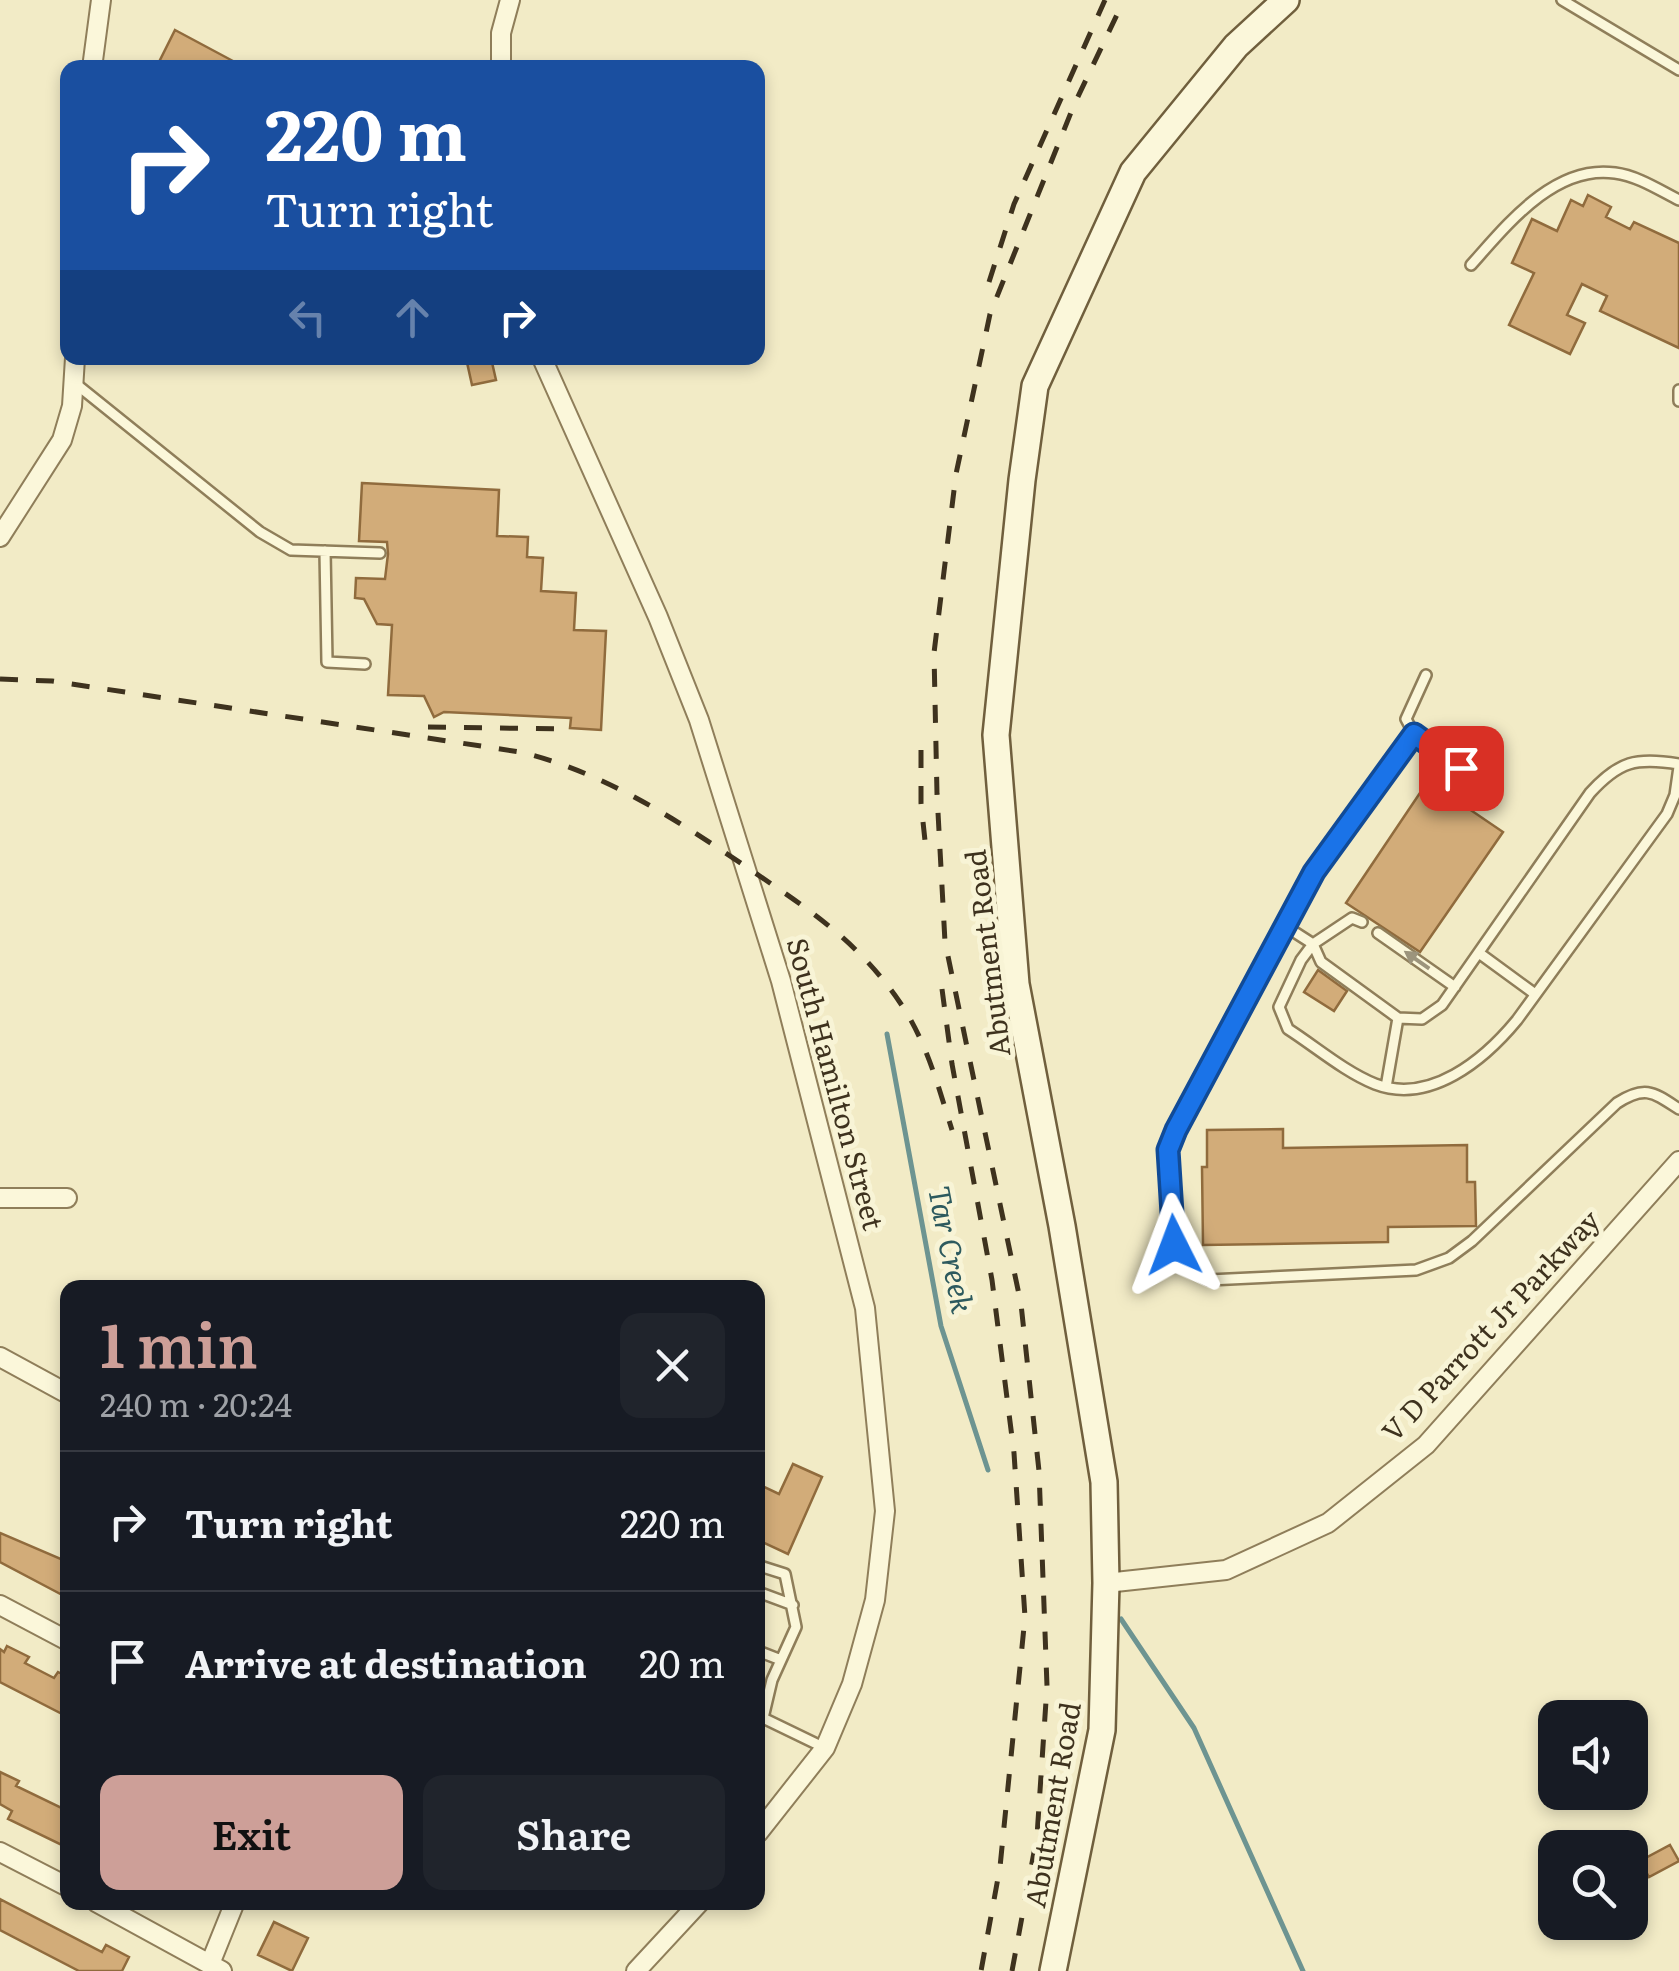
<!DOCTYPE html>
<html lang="en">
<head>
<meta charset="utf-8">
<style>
	:root { --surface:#171b24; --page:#20242c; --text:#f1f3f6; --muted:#9ea1a6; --line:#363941; --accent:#cd9f98 }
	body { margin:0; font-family:Literata,serif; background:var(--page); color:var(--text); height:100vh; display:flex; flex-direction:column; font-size:38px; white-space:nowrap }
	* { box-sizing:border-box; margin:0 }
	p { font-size:32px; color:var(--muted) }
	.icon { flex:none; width:55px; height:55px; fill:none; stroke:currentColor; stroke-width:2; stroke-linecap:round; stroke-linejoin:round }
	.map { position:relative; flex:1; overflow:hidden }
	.drawer { position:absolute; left:60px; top:1280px; width:705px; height:630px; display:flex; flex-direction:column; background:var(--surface); border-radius:20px; box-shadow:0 5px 15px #0003 }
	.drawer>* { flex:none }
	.top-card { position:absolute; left:60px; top:60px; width:705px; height:305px; border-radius:20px; box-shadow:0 5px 15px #0003; background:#1a4fa0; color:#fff; overflow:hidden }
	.tools { position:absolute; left:1538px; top:1700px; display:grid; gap:20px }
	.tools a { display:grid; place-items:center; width:110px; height:110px; border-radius:20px; background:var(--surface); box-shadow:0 5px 15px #0003; font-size:50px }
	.pin { position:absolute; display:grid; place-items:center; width:85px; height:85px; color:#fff; margin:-42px; border-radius:20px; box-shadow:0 5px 15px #0006 }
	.me { position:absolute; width:110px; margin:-55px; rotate:357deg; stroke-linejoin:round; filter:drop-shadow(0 0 8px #0008) }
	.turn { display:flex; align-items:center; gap:35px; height:210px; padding:0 40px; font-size:45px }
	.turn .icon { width:130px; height:130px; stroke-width:2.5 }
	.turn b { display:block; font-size:70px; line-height:85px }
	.lanes { display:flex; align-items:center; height:95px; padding:0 40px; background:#0003; justify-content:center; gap:50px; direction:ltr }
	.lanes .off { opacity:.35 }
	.round { display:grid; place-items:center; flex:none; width:105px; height:105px; border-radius:20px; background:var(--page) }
	.head { display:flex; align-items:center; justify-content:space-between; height:170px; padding:0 40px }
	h1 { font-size:60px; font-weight:600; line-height:75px; color:var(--accent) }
	.button { display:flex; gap:20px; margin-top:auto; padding:20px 40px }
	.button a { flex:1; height:115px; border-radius:20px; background:var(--accent); color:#111; font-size:40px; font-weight:600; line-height:115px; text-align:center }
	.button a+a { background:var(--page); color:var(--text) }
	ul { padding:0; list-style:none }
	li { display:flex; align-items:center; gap:30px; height:140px; padding:0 40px; border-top:2px solid var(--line) }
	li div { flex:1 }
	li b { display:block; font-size:38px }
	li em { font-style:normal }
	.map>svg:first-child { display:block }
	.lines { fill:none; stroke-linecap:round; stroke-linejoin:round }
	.stream { stroke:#6d9491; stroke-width:5 }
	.building { fill:#d2ac79; stroke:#906b3d; stroke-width:2.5 }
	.lane-casing { stroke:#8f7e5a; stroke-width:14 }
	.street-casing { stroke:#8f7e5a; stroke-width:22 }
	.secondary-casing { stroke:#705f3d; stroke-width:30 }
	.lane { stroke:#fbf7da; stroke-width:9 }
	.street { stroke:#fbf7da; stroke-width:18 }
	.secondary { stroke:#fbf7da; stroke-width:25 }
	.rail { stroke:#3e321e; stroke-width:5; stroke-dasharray:18 18; stroke-linecap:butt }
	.oneway { fill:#9c947c }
	.route-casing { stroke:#114b97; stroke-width:25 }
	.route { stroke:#1a73e8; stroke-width:18 }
	.labels { text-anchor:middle; stroke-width:10; stroke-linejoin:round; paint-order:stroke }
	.street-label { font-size:28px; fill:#3e321e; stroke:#f8f4d6 }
	.water-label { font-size:30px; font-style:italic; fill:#2d5a5e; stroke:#f8f4d6 }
</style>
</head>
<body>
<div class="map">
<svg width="1679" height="1971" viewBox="0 0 1679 1971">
	<rect width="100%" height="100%" fill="#f2ebc6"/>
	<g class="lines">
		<!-- stream -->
		<path class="stream" d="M887,1034l54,292 47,144
			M1121,1619l73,109 109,243"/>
	</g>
	<!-- building -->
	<path class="building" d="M175,30l71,38h-90z
		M1588,195l23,12 -5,10 24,12 4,-7 45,21v105l-79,-37 7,-15 -25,-12 -15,31 18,8 -15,31 -61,-29 25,-52 -22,-10 20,-44 25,12 14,-31 12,6z
		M466,358h25l5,22 -24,5z
		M362,483l137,7 -2,46 31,1 -1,20 16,1 -2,33 35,2 -2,37 32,1 -5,99 -31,-2 1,-10 -127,-6 -10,5 -10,-21 -36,-1 4,-70 -15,-1 -13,-25 -9,-1 1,-20 29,1 3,-25 -1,-12 -28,-1z
		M1428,781l75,51 -83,120 -74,-49z
		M1318,970l29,21 -13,20 -30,-19z
		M1283,1129v19l184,-3v37h8l1,44 -88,1v15l-185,3 -1,-78h5v-37z
		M793,1464l29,13 -34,77 -30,-14v-56l21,10z
		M0,1533l68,29v36l-68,-36z
		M7,1646l22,11 -4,6 29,15 4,-6 10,5v40l-68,-35v-33l4,3z
		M0,1772l19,9 -3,5 52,25v37l-60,-29 4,-8 -12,-7z
		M1670,1845l9,16 -30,16 -9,-16z
		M0,1899l102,53 4,-7 23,12 -7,14h-43l-79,-41z
		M274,1922l34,16 -16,33 -34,-16z"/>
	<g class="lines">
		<defs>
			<path id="lane" d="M1562,0l117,70
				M1471,265c35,-39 83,-101 144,-92 23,3 44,17 64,27
				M76,384l184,148 31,18 89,3
				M1679,390v11
				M325,551l2,111 38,2
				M1426,675l-20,44 8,15 71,51
				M1414,734l-100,138 -138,258c-10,27 -11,109 7,132 7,9 17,14 26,18l207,-10 33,-12 23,-17 145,-138c28,-18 36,-11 62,6
				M1362,922l-10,-4 -39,26 -12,16 -22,47 9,22c28,18 57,43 87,55 55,21 109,-24 142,-64l150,-206 8,-19 4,-28
				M1285,926l28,18 8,18 77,56 -12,69
				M1378,933l77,54
				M1479,953l56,41
				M1398,1018l24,1 20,-14 148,-212c29,-32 46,-36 89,-29
				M763,1567l22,7 11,53 -24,53 -9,38 62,30
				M758,1592l35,13
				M758,1651l23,9"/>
			<path id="street" d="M92,68l9,-68
				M501,68v-35l9,-33
				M542,358l116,259 41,103 82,261 84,327 20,203 -10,89 -23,84 -27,64 -67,85
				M0,537l62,-97 10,-34 3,-48
				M0,1198h67
				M0,1357l68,37
				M1106,1583l120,-13 102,-47 98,-78 253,-284
				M0,1605l68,36
				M0,1852l68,35
				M96,1902l126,69
				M210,1964l25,-62
				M636,1971l64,-69"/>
			<path id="secondary" d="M1053,1971l49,-241 4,-147 -2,-101 -42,-256 -46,-242 -20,-249 26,-255 13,-94 98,-214 103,-126 50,-46"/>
		</defs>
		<!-- lane casing -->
		<use href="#lane" class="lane-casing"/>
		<!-- street casing -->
		<use href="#street" class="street-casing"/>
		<!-- secondary casing -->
		<use href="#secondary" class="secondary-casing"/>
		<!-- lane -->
		<use href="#lane" class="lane"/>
		<!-- street -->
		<use href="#street" class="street"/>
		<!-- secondary -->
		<use href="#secondary" class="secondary"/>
		<!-- rail -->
		<path class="rail" d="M989,282l25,-78 91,-204
			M0,679l52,2 468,71c83,20 152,65 222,112 63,43 115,75 159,140 26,39 37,82 51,126
			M428,727l137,2
			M921,750v53l5,47
			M942,989l10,75 40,216 22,173 11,164 -25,250 -19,104
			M1012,1971l25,-135 10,-150 -8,-215 -18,-167 -76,-362 -8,-148 -3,-141 22,-179 34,-160 84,-209 50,-105"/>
	</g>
	<!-- one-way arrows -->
	<defs><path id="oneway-solid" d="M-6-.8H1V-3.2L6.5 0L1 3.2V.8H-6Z" transform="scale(2.5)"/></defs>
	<use class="oneway" href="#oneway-solid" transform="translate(1417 960) rotate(-145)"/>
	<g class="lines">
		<defs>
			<path id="route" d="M1174,1245l-6,-95 8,-20 138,-258 100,-138 47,34"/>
		</defs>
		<!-- route casing -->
		<use href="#route" class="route-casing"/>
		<!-- route -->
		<use href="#route" class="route"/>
	</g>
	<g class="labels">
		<!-- street labels -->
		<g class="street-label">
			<text transform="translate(988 953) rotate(-97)" y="10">Abutment Road</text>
			<text transform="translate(835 1084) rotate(75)" y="10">South Hamilton Street</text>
			<text transform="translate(1491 1326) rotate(-47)" y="10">V D Parrott Jr Parkway</text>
			<text transform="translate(1053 1805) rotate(-80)" y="10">Abutment Road</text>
		</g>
		<!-- water labels -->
		<g class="water-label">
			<text transform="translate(950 1250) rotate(79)" y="10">Tar Creek</text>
		</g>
	</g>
</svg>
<div class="tools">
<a><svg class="icon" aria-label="sound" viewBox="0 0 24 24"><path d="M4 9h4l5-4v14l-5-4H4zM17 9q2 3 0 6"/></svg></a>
<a><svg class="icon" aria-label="search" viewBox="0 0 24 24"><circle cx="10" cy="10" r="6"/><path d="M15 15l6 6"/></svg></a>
</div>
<div class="pin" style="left:1461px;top:768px;background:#d93025"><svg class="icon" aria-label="arrive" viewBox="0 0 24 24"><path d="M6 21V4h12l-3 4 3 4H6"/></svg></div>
<svg class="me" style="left:1174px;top:1245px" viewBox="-20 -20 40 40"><path d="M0-17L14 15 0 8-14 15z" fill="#1a73e8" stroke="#fff" stroke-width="4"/></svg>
<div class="top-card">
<div class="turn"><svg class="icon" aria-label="right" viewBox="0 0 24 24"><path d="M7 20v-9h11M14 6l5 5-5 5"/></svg><div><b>220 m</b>Turn right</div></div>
<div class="lanes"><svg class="icon off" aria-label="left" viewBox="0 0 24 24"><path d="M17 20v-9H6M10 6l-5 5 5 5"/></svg><svg class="icon off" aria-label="ahead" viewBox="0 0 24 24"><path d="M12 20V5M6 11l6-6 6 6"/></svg><svg class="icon" aria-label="right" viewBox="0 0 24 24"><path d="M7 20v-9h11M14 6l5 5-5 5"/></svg></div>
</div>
<section class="drawer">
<div class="head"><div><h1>1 min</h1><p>240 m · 20:24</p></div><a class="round"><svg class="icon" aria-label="close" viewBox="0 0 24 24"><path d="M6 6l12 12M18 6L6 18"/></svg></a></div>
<ul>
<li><svg class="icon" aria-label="right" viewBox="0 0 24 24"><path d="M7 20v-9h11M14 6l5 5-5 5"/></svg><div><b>Turn right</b></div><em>220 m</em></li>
<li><svg class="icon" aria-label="arrive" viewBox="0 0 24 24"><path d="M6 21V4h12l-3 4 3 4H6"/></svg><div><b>Arrive at destination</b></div><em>20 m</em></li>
</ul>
<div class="button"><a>Exit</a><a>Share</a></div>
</section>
</div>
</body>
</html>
